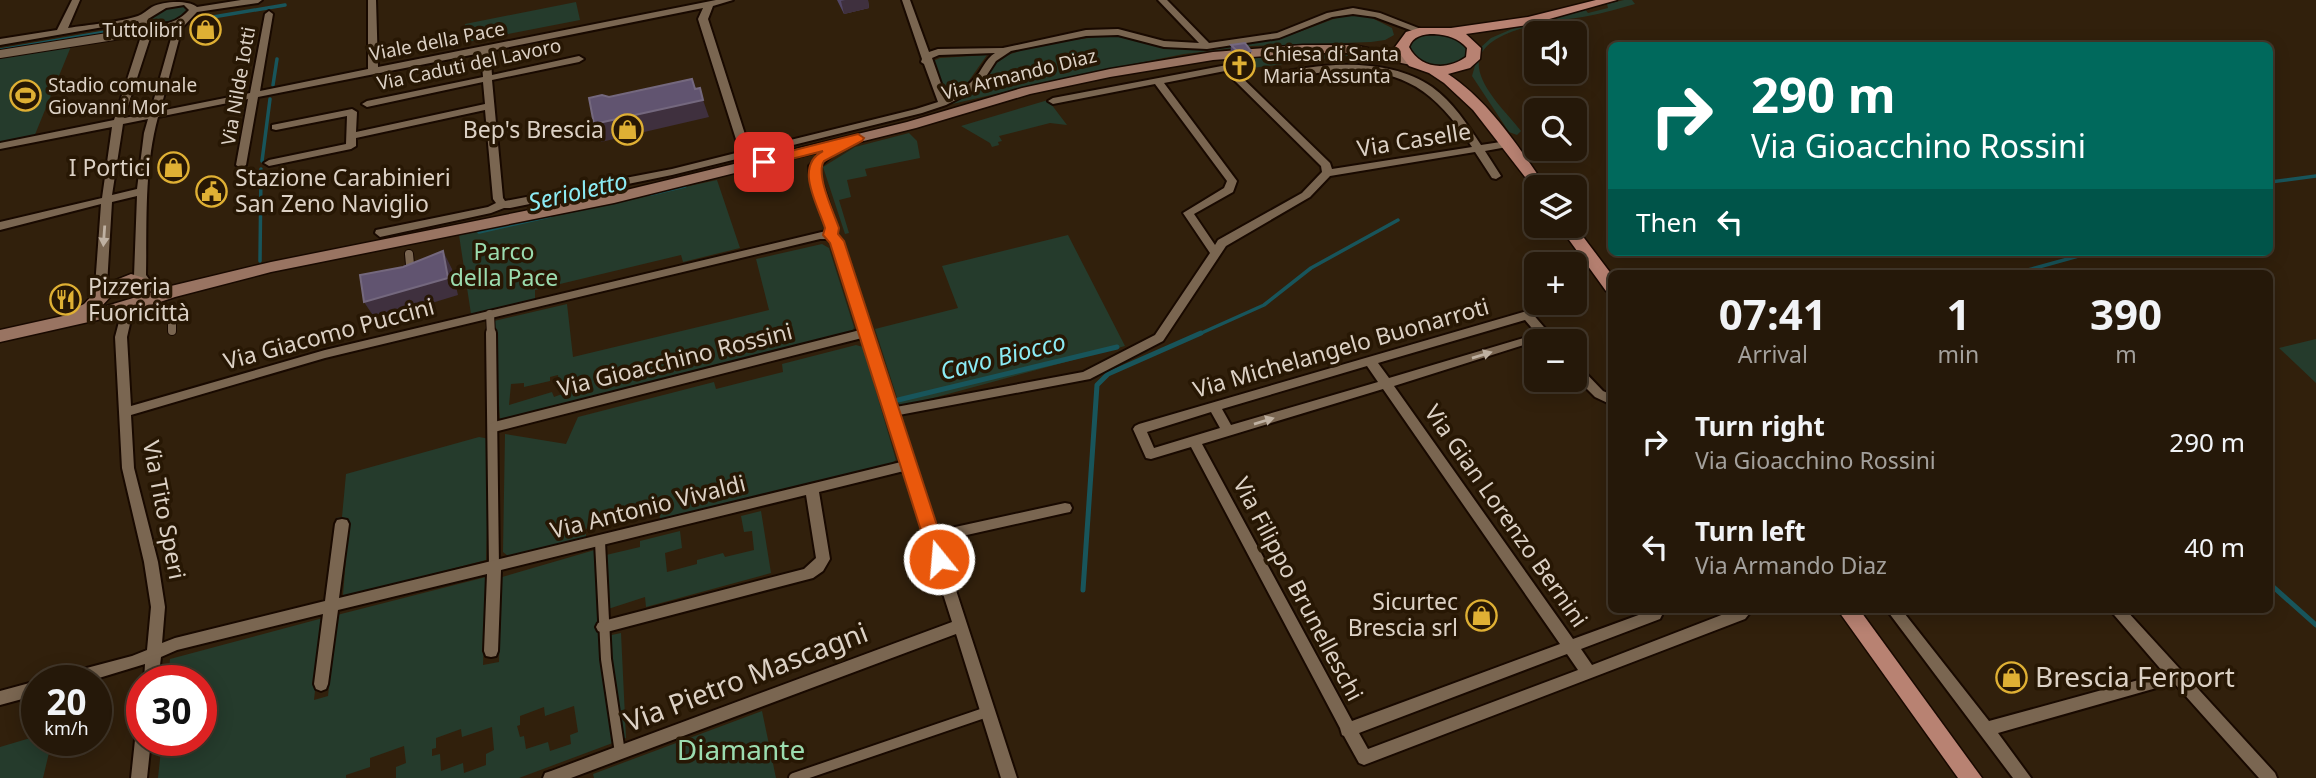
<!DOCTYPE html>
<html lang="en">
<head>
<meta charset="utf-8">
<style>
	:root { --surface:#251809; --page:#2d2112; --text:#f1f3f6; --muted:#a3a09c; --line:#42372a }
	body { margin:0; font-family:"Noto Sans",sans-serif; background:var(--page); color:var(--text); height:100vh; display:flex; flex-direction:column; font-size:26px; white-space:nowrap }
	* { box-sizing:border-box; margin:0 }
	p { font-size:23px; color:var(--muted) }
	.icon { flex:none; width:38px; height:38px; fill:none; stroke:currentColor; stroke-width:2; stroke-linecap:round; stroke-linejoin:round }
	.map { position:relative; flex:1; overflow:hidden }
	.sheet { position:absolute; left:1608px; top:270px; width:665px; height:343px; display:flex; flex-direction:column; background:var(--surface); border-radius:10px; box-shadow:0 4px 18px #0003,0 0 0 2px var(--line) }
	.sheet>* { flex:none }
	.top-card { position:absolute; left:1608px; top:42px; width:665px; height:214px; border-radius:10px; box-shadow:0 4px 18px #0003,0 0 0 2px var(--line); background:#00695c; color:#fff; overflow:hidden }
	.buttons { position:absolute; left:1524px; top:21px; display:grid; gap:14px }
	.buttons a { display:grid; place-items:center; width:63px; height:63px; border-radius:10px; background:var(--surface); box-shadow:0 4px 18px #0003,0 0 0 2px var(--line); font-size:35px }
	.speed { position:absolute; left:21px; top:665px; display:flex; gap:14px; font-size:35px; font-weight:700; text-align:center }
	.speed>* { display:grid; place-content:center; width:91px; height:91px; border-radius:50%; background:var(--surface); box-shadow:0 4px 18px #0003,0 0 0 2px var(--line); line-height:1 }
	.speed small { font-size:18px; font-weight:400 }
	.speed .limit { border:10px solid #d22; background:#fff; color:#111 }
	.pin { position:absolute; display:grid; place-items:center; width:60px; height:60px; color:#fff; margin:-30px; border-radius:14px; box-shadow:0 4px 10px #0006 }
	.me { position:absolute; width:77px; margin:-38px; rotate:343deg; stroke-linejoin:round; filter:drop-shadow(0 0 5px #0008) }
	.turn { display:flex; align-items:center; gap:24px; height:147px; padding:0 28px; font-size:32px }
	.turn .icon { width:91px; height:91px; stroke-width:2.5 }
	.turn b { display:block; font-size:49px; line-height:60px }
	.then { display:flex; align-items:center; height:66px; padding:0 28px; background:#0003; gap:14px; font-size:26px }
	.eta { display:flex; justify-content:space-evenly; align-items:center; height:119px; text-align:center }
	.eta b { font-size:42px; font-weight:700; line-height:49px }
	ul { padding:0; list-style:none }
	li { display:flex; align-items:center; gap:21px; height:105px; padding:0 28px }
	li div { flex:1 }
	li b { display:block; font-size:26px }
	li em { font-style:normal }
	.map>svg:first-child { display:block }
	.green { fill:#253b2c; fill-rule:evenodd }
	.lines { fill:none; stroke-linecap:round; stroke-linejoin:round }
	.stream-far1 { stroke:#18555b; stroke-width:3.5 }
	.stream { stroke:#18555b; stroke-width:5 }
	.pedestrian-far1-casing { stroke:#180900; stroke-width:10 }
	.pedestrian-casing { stroke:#180900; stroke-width:14 }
	.minor-casing { stroke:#180900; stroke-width:4 }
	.secondary-casing { stroke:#180900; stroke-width:3 }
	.primary-casing { stroke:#180900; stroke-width:3 }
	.pedestrian-far1 { stroke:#7a6651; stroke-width:8 }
	.pedestrian { stroke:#7a6651; stroke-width:10 }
	.minor { fill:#7a6651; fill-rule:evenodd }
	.secondary { fill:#997462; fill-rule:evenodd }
	.primary { fill:#b88272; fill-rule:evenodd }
	.wall { fill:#524666 }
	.shaded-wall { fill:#3f303e }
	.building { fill:#615470; stroke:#74687e; stroke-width:2 }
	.oneway { fill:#bfb1a2 }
	.route { fill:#ea580c; stroke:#983908; stroke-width:2 }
	.labels { text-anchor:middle; stroke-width:7; stroke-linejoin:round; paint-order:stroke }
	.far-poi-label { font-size:19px; fill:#dcd1c5; stroke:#271704; text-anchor:start }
	.far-street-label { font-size:19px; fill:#dcd1c5; stroke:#271704 }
	.poi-label { font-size:23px; fill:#dcd1c5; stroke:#271704; text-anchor:end }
	.street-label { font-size:23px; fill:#dcd1c5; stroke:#271704 }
	.park-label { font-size:23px; fill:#9bdcaf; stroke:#271704 }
	.water-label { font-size:24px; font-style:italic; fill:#8bebf4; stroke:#271704 }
	.near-street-label { font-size:28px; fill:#dcd1c5; stroke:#271704 }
	.near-poi-label { font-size:28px; fill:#dcd1c5; stroke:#271704; text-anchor:start }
	.near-park-label { font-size:28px; fill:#9bdcaf; stroke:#271704 }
</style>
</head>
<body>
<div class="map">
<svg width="2316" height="778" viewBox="0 0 2316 778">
	<rect width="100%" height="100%" fill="#31200c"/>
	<!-- green -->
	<path class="green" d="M1624,0h8l3,4c-15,4 -31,9 -47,12 -27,5 -114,11 -109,52 3,22 29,46 42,63l-4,4 -8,-3 -37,-56 8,-28 11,-10 28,-12 66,-17 3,4 20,-5 -1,-4z
		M576,2l4,18 -113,22 -2,-18z
		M181,4l9,6c-9,13 -29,18 -43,11l8,-10z
		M1347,14l21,2 24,12 2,7 -9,5 -14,2 -119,4 -68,8 -116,23 -116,27 33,-25 14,-21 38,-13 73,-10 54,12 46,1 78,-12z
		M1437,34l14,2 14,9 2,8 -5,7c-18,8 -40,7 -52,-11l1,-7 13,-8z
		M72,44l-38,93 -34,6v-88z
		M1299,54l55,1 -102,13 -7,-9z
		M987,55l-19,27 -16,9 -9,-4 -10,-26 7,-3z
		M1048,100l19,25 -17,-2 -51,13 3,5 -4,1 1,3 -7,2 -2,-4 -29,-17z
		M909,133l8,8 3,17 -55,11 2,7 -20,4 4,17 -12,3 10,33 -4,1 -22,-67 32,-20z
		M717,180l23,68 -57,14 -2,-7 -146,35v9l-64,15 -12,-79z
		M1068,235l57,111 -225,61 -25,-78 83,-21 -16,-42z
		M822,244l7,4 25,79 -1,4 -353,91 -6,-101 73,-17 6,53 196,-47 -13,-51zM558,375l1,8h6l-3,11 -8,3 -2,-5 -43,13 2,-21 13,-1v4l26,-6v-4z
		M2316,339v44l-37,-35z
		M856,345l7,2 33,113 -4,3 -232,57 -1,-10 -73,19v8l-78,19 -5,-4 2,-118 61,10 12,-27 136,-35 2,7 67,-17 -1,-8z
		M479,437l11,2 -4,121 -139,36 -4,-1 6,-75 -13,2v-4l6,-1 4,-43z
		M761,511l10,62 -125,34 -1,-10 -40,13 1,-55 34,-8v-6l40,-10 2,17 -17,5 2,19 30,-8v-4l26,-7 2,4 29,-7 -2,-19 -8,1 -3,-16z
		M598,549l4,88 19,-4 5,105 -107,40h-123v-11l10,-4 -2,-17 -34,12v9l-24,8v3h-188l4,-38h39v-59h-33l2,-22 153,-41 -9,82 14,-4 9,-81 149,-38 -3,88 16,-3 3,-85zM574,706l4,26 -8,3 1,9 -21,7 -2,-9 -22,7 -2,-13 -4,1 -3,-11 3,-1v-9l24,-9 1,9zM492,727l2,23 -8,4v11l-22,8 -1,-10 -22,8 -1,-17 -8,2v-7l4,-1v-10l25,-9 1,8z
		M762,711l14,67h-182l-1,-4z
		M37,736v4h15l-9,38h-43v-31z"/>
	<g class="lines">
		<!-- stream-far1 -->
		<path class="stream-far1" d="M207,18l78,-13
			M0,50l123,-21
			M273,85l4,-26
			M262,161l8,-62
			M2270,182l46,-6
			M651,194l34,-8
			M479,232l71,-16
			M260,261l1,-92
			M2017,273l76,-21
			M1197,335l67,-30 47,-37 87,-48"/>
		<!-- stream -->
		<path class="stream" d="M898,400l219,-53
			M2270,584l46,41
			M1083,590l14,-205 11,-11 93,-41"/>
		<defs>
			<path id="pedestrian-far1" d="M0,54l133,-21 15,1
				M409,254l2,21
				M172,311v20
				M490,314l1,21"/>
			<path id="pedestrian" d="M491,333l3,234
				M600,542l6,117 14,94
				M794,778l193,-66"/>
			<path id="minor" d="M72,0h8l-12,28c19,-3 53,-6 70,-12 5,-2 9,-6 14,-9 12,-6 36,-7 45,0l44,-7h21l-4,3 -61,9 -15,16 -22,83 90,-18 15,-79 4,-3 4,3 -13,77 108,-22v-69h8l2,67 338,-67h17l-20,6 -5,13 42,131 166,-41 22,-7 -14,-38 -3,-2 1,-3 -20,-59h8l19,52 9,-3 65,-1 83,-18 32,-1 46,12 35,2 -41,-43h9l42,43 68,-10 50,-20 26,-5 27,5 46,18 -5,3 -46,-17 -22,-3 -21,3 -53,21 -72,11 -43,-2 -46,-12 -32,1 -75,15 -15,10 -13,20 -12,11 -25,13 -24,8 -250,62 -162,33h-6l-13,5 -111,24 -5,-4 1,-3 112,-23 8,-4 -3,-4 -8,-89 -129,28v8l-5,3 -82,17 -5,-3 5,-3 77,-16 1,-28 -71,14 -4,-1v-4l80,-16 5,3 -1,20 129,-28 -2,-22 -116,25 -5,-3 5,-3 116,-24 -2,-24 -223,44 -12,68 -5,3 -5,-3 12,-66 -90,18c-14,51 -11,106 -12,158l5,7 -6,4 -4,-1 -7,-9 3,-80 -25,6 -5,83 6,5 -6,4 -12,-7 6,-83 -101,26v-8l102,-24 10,-71 -112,22v-6l114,-23 30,-93 -4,-2 -2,-4 -138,24v-6l57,-9zM184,5l5,5c-11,12 -25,17 -41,12v-3l18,-11zM703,8l-5,11 42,133 -68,17 -167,32 -2,-3 -11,-118 87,-18 5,-3 -5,-3 -87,19 -2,-24zM174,28l-24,85 -26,5 29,-89zM995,53c-10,6 -13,18 -21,26 -8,9 -18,13 -28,19l-14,-40 7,-3zM148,119l-4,14 -7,56 -25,6 11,-71z
				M1227,65l3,1 100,97 2,6 140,-22c-51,-80 -93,-82 -181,-71l-5,-3 2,-2c45,-9 104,-12 144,16 21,15 35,37 49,58l26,-4 5,3 -5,3 -22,4 16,25 -5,3 -4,-1 -17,-26 -145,24 -20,21 -84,49 -63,95 -73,38 -191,36 38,116 128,-28 5,1 2,4 -2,4 -5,1 -125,28 77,237h-16l-45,-144 -385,144h-28l2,-5 6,-2 401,-149 -48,-151 -85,21 11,67 -7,12 -10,7 -210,55 -5,-2 -2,-4 2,-4 5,-2 201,-52 12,-11 -10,-63 -305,75 -3,81 -2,5 -5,1 -5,-1 -2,-5 3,-77 -149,36 -10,74 -2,5 -5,2 -5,-2 -2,-5 9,-70 -146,36 -16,7 -3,24h-14l1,-17 -56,17h-32l2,-5 5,-2 68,-18 15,-6 4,-43 -7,-45 -22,-94 -7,-131 9,-34 4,-1 6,4 -7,31 4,69 194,-56 501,-119 1,-3 -17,-52 -1,-10 19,-18 21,-9 5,3 -1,2 -17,8 -17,15 1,9 17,52 -1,6 6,7 54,166 187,-35 72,-37 55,-82 -27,-40 41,-25 3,-7 -72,-97 -102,20 -5,-3 5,-3zM1225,71l96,95 1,6 -20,21 -84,47 -3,5 -21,-31 39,-22 4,-11 -73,-98zM820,239h7l5,4 28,87 -366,92 -4,2 -2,3 2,3 4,2 368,-94 39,124 -562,136 10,-74 -2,-4 -5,-1 -5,1 -2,4 -10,77 -150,37 -13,5 3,-36 -7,-45 -24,-94 -3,-53 194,-57z
				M1527,311l4,1 25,29h-20l-142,45 179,253 82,-30 5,2 2,4 -2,4 -79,30 11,16 145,-56h16l-8,10 -381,146 -5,-2 -15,-27 -2,-1 -2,-7 -149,-281 -40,12 -5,-1 -13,-29 2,-3 4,-2zM1525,320l12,14 -148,44 -11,-15zM1367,366l11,16 -147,43 -9,-16zM1383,389l177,255 -208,77 -150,-277zM1211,412l9,16 -66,20 -7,-16zM1567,654l11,16 -210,79 -9,-16z
				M1575,365l4,1 24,25 9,4v10l-17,-8 -20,-20z
				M1886,609h15l88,112 175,-48 -55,-64h16l150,164 2,5h-18l-85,-95 -176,50 33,45h-18z
				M37,681v14l-37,10v-14z
				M142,733v7h9l-4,38h-16l4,-38 3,-5z"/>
			<path id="secondary" d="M1303,45h50l58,12 7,4 -7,4 -58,-12h-50l-90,7 -103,17 -80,17 -114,34 -302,75 -343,69 -96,25 -51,17 -124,28v-12l72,-16 2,-5 10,-5 17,-18 30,-12 40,12 100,-24 343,-69 293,-71 115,-34 88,-19 103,-17zM132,286l21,6 -53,16 13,-14z"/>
			<path id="primary" d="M1596,0h21l-89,25 -62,9 15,14 -1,11 -10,9 -22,6c41,27 71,73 98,113h-10v4l-63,-81 -29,-27 -15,-10 -20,-7 -14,-19 11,-15 13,-4h32l77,-11zM1434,34c14,1 24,4 33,14l-1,9c-19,14 -46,12 -57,-10 4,-11 14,-13 25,-13z
				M1559,226h16l37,49v18l-6,-2z
				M1837,609h22l123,169h-24z"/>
		</defs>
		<!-- pedestrian-far1 casing -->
		<use href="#pedestrian-far1" class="pedestrian-far1-casing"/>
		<!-- pedestrian casing -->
		<use href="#pedestrian" class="pedestrian-casing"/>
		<!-- minor casing -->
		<use href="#minor" class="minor-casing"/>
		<!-- secondary casing -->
		<use href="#secondary" class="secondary-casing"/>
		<!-- primary casing -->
		<use href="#primary" class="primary-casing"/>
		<!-- pedestrian-far1 -->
		<use href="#pedestrian-far1" class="pedestrian-far1"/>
		<!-- pedestrian -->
		<use href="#pedestrian" class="pedestrian"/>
		<!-- minor -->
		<use href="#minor" class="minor"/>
		<!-- secondary -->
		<use href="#secondary" class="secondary"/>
		<!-- primary -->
		<use href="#primary" class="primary"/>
	</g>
	<!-- wall -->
	<path class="wall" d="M837,0h31l1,8 -25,6z
		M1231,45l20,6 -1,17 -11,3 -9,-9z"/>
	<!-- shaded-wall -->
	<path class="shaded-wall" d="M845,0h23l1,8 -25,6 -3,-13z
		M1251,51l-1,17 -11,3 1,-17z
		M703,100l6,17 -108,25 -7,-18z
		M443,251l9,18 6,26 -82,25 -12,-18z"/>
	<!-- building -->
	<path class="building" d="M1245,43l6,8 -11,3 -9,-9z
		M692,79l3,10 5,-1 3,12 -109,24 -5,-26 13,-3 7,2z
		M443,251l5,27 -84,24 -4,-27 43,-8z"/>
	<!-- one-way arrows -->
	<defs><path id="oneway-solid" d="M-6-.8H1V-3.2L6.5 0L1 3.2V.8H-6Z" transform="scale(1.75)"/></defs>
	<g class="oneway">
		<use href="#oneway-solid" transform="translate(104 236) rotate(94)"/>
		<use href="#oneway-solid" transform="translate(1482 355) rotate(-17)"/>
		<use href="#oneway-solid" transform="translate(1264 421) rotate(-17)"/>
	</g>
	<!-- route -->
	<path class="route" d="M858,134l6,4 -2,3 -38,20c-9,13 10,52 15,67l-1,6 6,7 104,318 -2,5 -7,2 -6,-2 -3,-5 -100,-316 -7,-8 2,-7c-8,-25 -31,-62 -2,-77l-59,15 -7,-4 2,-3z"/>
	<!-- icons -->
	<defs>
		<symbol id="shop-ring" viewBox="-11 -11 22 22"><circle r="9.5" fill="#271704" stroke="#dfb034" stroke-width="1.5"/><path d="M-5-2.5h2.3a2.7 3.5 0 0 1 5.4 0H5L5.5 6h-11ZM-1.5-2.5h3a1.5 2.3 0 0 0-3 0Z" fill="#dfb034"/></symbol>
		<symbol id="church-ring" viewBox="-11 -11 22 22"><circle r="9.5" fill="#271704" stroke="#dfb034" stroke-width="1.5"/><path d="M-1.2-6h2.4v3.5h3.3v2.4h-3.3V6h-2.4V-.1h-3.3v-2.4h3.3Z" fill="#dfb034"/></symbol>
		<symbol id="stadium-ring" viewBox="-11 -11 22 22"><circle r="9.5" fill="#271704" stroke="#dfb034" stroke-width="1.5"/><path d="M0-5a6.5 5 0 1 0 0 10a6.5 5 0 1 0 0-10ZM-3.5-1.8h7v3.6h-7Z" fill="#dfb034"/></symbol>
		<symbol id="civic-ring" viewBox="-11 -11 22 22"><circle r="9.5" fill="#271704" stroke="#dfb034" stroke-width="1.5"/><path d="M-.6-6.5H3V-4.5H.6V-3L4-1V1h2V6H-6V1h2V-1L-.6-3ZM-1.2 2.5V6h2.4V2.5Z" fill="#dfb034"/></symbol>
		<symbol id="restaurant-ring" viewBox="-11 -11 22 22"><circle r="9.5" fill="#271704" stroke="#dfb034" stroke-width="1.5"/><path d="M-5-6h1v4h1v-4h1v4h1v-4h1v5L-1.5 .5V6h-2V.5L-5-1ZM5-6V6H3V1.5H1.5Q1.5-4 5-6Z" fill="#dfb034"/></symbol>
	</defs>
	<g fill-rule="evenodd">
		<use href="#shop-ring" x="188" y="12" width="35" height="35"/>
		<use href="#church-ring" x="1222" y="48" width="35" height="35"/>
		<use href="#stadium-ring" x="8" y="78" width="35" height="35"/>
		<use href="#shop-ring" x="610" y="112" width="35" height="35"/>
		<use href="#shop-ring" x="156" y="150" width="35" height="35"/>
		<use href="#civic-ring" x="194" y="174" width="35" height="35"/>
		<use href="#restaurant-ring" x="48" y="282" width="35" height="35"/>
		<use href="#shop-ring" x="1464" y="598" width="35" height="35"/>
		<use href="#shop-ring" x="1994" y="660" width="35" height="35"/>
	</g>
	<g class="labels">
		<!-- far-poi labels -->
		<g class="far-poi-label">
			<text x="183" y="37" text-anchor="end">Tuttolibri</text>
			<text x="1263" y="61">Chiesa di Santa<tspan x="1263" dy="22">Maria Assunta</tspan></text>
			<text x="48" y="92">Stadio comunale<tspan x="48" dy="22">Giovanni Mor</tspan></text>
		</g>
		<!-- far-street labels -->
		<g class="far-street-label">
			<text transform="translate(437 41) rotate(-11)" y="7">Viale della Pace</text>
			<text transform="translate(469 64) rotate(-12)" y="7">Via Caduti del Lavoro</text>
			<text transform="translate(1019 74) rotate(-14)" y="7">Via Armando Diaz</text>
			<text transform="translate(238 86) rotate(-80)" y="7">Via Nilde Iotti</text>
		</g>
		<!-- poi labels -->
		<g class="poi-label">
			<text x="604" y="138">Bep's Brescia</text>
			<text x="151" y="176">I Portici</text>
			<text x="235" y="186" text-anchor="start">Stazione Carabinieri<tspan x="235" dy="26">San Zeno Naviglio</tspan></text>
			<text x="88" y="295" text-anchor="start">Pizzeria<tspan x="88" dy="26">Fuoricittà</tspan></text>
			<text x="1458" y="610">Sicurtec<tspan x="1458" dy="26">Brescia srl</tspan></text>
		</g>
		<!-- street labels -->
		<g class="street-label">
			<text transform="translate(1414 140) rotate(-9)" y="8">Via Caselle</text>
			<text transform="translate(329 334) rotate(-15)" y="8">Via Giacomo Puccini</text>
			<text transform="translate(1341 348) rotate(-16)" y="8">Via Michelangelo Buonarroti</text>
			<text transform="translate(675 360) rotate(-14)" y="8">Via Gioacchino Rossini</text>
			<text transform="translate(648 507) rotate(-14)" y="8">Via Antonio Vivaldi</text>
			<text transform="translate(164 510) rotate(79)" y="8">Via Tito Speri</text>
			<text transform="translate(1506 516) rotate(55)" y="8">Via Gian Lorenzo Bernini</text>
			<text transform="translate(1298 589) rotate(62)" y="8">Via Filippo Brunelleschi</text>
		</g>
		<!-- park labels -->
		<g class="park-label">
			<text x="504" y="260">Parco<tspan x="504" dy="26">della Pace</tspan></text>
		</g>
		<!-- water labels -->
		<g class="water-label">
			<text transform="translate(578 192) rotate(-13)" y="8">Serioletto</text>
			<text transform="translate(1003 357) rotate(-14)" y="8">Cavo Biocco</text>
		</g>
		<!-- near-street labels -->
		<g class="near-street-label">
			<text transform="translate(746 677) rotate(-21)" y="10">Via Pietro Mascagni</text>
		</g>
		<!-- near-poi labels -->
		<g class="near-poi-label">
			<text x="2035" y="687">Brescia Ferport</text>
		</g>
		<!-- near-park labels -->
		<g class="near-park-label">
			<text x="741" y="760">Diamante</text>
		</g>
	</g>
</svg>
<div class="buttons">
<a><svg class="icon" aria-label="sound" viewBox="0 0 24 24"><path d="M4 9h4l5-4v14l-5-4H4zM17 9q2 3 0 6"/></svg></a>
<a><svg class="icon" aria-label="search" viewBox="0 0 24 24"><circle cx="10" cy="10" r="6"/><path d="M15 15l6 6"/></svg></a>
<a><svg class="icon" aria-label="layers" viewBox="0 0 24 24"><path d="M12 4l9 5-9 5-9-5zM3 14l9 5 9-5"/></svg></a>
<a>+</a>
<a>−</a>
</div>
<div class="speed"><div>20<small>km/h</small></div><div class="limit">30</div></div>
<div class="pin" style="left:764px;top:162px;background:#d93025"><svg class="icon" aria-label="arrive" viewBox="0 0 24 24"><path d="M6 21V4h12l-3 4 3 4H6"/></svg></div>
<svg class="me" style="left:939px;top:559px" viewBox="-20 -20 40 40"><circle r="17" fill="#ea580c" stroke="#fff" stroke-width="3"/><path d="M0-11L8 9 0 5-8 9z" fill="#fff"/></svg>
<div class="top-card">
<div class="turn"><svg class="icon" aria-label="right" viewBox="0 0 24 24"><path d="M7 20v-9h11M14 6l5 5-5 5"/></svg><div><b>290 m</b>Via Gioacchino Rossini</div></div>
<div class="then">Then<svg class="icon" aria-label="left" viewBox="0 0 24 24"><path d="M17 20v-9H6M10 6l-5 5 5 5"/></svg></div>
</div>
<section class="sheet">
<div class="eta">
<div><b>07:41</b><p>Arrival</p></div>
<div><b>1</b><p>min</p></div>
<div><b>390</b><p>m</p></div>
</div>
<ul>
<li><svg class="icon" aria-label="right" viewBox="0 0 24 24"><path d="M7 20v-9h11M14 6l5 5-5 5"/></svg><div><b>Turn right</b><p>Via Gioacchino Rossini</p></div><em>290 m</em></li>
<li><svg class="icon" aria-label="left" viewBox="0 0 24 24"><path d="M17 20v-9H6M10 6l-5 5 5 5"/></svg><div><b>Turn left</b><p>Via Armando Diaz</p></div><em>40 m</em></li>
</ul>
</section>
</div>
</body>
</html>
